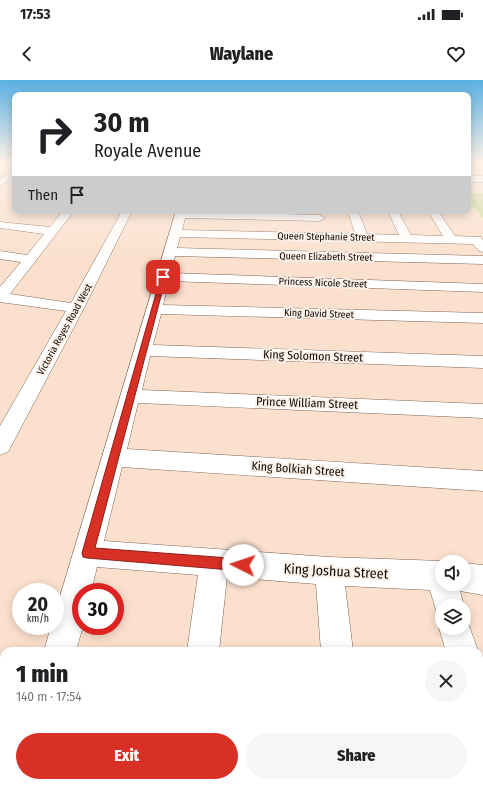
<!DOCTYPE html>
<html lang="en">
<head>
<meta charset="utf-8">
<style>
	:root { --surface:#fff; --page:#f6f6f6; --text:#202124; --muted:#757577; --accent:#d93025 }
	body { margin:0; font-family:"Fira Sans Condensed",sans-serif; background:var(--page); color:var(--text); height:100vh; display:flex; flex-direction:column; font-size:15px; white-space:nowrap }
	* { box-sizing:border-box; margin:0 }
	p { font-size:13px; color:var(--muted) }
	.icon { flex:none; width:22px; height:22px; fill:none; stroke:currentColor; stroke-width:2; stroke-linecap:round; stroke-linejoin:round }
	.map { position:relative; flex:1; overflow:hidden }
	.panel { position:absolute; left:0px; top:567px; width:483px; height:140px; display:flex; flex-direction:column; background:var(--surface); border-radius:12px 12px 0 0; box-shadow:0 2px 10px #0003 }
	.panel>* { flex:none }
	.hud { position:absolute; left:12px; top:12px; width:459px; height:122px; border-radius:8px; box-shadow:0 2px 10px #0003; background:#fff; color:var(--text); overflow:hidden }
	.tools { position:absolute; left:435px; top:475px; display:grid; gap:8px }
	.tools a { display:grid; place-items:center; width:36px; height:36px; border-radius:50%; background:var(--surface); box-shadow:0 2px 10px #0003; font-size:20px }
	.speed { position:absolute; left:12px; top:503px; display:flex; gap:8px; font-size:20px; font-weight:700; text-align:center }
	.speed>* { display:grid; place-content:center; width:52px; height:52px; border-radius:50%; background:var(--surface); box-shadow:0 2px 10px #0003; line-height:1 }
	.speed small { font-size:10px; font-weight:400 }
	.speed .limit { border:6px solid #d22; background:#fff; color:#111 }
	.pin { position:absolute; display:grid; place-items:center; width:34px; height:34px; color:#fff; margin:-17px; border-radius:8px; box-shadow:0 2px 6px #0006 }
	.me { position:absolute; width:44px; margin:-22px; rotate:274deg; stroke-linejoin:round; filter:drop-shadow(0 0 3px #0008) }
	.turn { display:flex; align-items:center; gap:14px; height:84px; padding:0 16px; font-size:18px }
	.turn .icon { width:52px; height:52px; stroke-width:2.5 }
	.turn b { display:block; font-size:28px; line-height:34px }
	.then { display:flex; align-items:center; height:38px; padding:0 16px; background:#0003; gap:8px; font-size:15px }
	.round { display:grid; place-items:center; flex:none; width:42px; height:42px; border-radius:21px; background:var(--page) }
	.headline { display:flex; align-items:center; justify-content:space-between; height:68px; padding:0 16px }
	h1 { font-size:24px; font-weight:800; line-height:30px }
	.cta { display:flex; gap:8px; margin-top:auto; padding:8px 16px }
	.cta a { flex:1; height:46px; border-radius:24px; background:var(--accent); color:#fff; font-size:16px; font-weight:800; line-height:46px; text-align:center }
	.cta a+a { background:var(--page); color:var(--text) }
	.status { display:flex; justify-content:space-between; align-items:center; height:28px; padding:0 20px; background:var(--surface); direction:ltr }
	.status svg { height:11px; fill:currentColor }
	header { display:flex; justify-content:space-between; align-items:center; height:52px; padding:0 16px; background:var(--surface); font-size:18px; font-weight:800 }
	.map>svg:first-child { display:block }
	.green { fill:#cdda9b }
	.lines { fill:none; stroke-linecap:round; stroke-linejoin:round }
	.minor-casing { stroke:#7d6555; stroke-width:1 }
	.minor { fill:#fff; fill-rule:evenodd }
	.route { fill:#d93025; stroke:#8d1f18 }
	.labels { text-anchor:middle; stroke-width:4; stroke-linejoin:round; paint-order:stroke }
	.far-street-label { font-size:10px; fill:#120905; stroke:#fcf1e9 }
	.street-label { font-size:12px; fill:#120905; stroke:#fcf1e9 }
	.near-street-label { font-size:14px; fill:#120905; stroke:#fcf1e9 }
</style>
</head>
<body>
<div class="status"><b>17:53</b><svg viewBox="0 0 49 12"><path d="M0 12V9h3v3zM5 12V6h3v6zM10 12V3h3v9zM15 12V0h3v12zM26 1h20v11H26zM47 4h2v5h-2z"/></svg></div>
<header><svg class="icon" aria-label="back" viewBox="0 0 24 24"><path d="M15 5l-7 7 7 7"/></svg>Waylane<svg class="icon" aria-label="heart" viewBox="0 0 24 24"><path d="M12 20l-8-8c-3-5 5-10 8-4 3-6 11-1 8 4z"/></svg></header>
<div class="map">
<svg width="483" height="707" viewBox="0 0 483 707">
	<rect width="100%" height="100%" fill="#fbe0cd"/>
	<!-- green -->
	<path class="green" d="M468,113h15v25l-15,-18z"/>
	<g class="lines">
		<defs>
			<path id="minor" d="M15,89v7l-15,10v-7z
				M468,96h15v6h-15z
				M63,131h11l-64,83 61,9 51,-92h10l-48,97 -76,144 -8,3v-29l66,-115 -66,-9v-15l21,-25 -21,-3v-8l27,4 17,-21 -44,-6v-6l50,5z
				M176,131l143,4 6,3 -6,3 -134,-3 -3,12 173,4 -7,-23h10l9,23 32,1 -11,-24h10l13,24 32,1 -15,-25h10l17,25 26,1 2,3v12l-4,-1 -6,-7 -293,-7 -3,11 306,8v8l-308,-8 -4,17 312,11v8l-314,-11 -6,24 320,8v10l-322,-9 -8,31 330,11v12l-333,-12 -8,34 341,14v14l-345,-15 -11,46 356,22v20l-361,-24 -18,74 225,16 113,4 1,1h-1v22h22v-21l19,2v30l-23,-4 4,15v1l-22,-1v12l-4,-1 -8,-27 -85,-4 8,65h-32l-5,-67 -89,-7 -8,74h-32l11,-76 -101,-8 -6,25h-10v34h2l-7,25h-32l7,-25h4v-13z
				M464,536l2,1 12,34h-32l-7,-23 3,-7v7h22z
				M479,615l4,2v47l-4,-1z
				M4,703h40l-1,4h-40z
				M166,703h40v4h-40z
				M330,703h40v4h-40z"/>
		</defs>
		<!-- minor casing -->
		<use href="#minor" class="minor-casing"/>
		<!-- minor -->
		<use href="#minor" class="minor"/>
	</g>
	<!-- sky -->
	<linearGradient id="sky" x2="0" y2="1"><stop stop-color="#59b0e3"/><stop offset="0.45" stop-color="#fdf1e8"/><stop offset="1" stop-color="#fdf1e8" stop-opacity="0"/></linearGradient>
	<rect width="483" height="181" fill="url(#sky)"/>
	<!-- route -->
	<path class="route" d="M161,196l5,1 -71,271 148,11 4,2 2,4 -2,4 -4,2 -156,-13 -4,-1 -1,-4z"/>
	<g class="labels">
		<!-- far-street labels -->
		<g class="far-street-label">
			<text transform="translate(326 156) rotate(1)" y="4">Queen Stephanie Street</text>
			<text transform="translate(326 176) rotate(1)" y="4">Queen Elizabeth Street</text>
			<text transform="translate(323 202) rotate(2)" y="4">Princess Nicole Street</text>
			<text transform="translate(319 233) rotate(2)" y="4">King David Street</text>
			<text transform="translate(64 249) rotate(-61)" y="4">Victoria Reyes Road West</text>
		</g>
		<!-- street labels -->
		<g class="street-label">
			<text transform="translate(313 276) rotate(2)" y="4">King Solomon Street</text>
			<text transform="translate(307 323) rotate(2)" y="4">Prince William Street</text>
			<text transform="translate(298 389) rotate(4)" y="4">King Bolkiah Street</text>
		</g>
		<!-- near-street labels -->
		<g class="near-street-label">
			<text transform="translate(336 491) rotate(3)" y="5">King Joshua Street</text>
		</g>
	</g>
</svg>
<div class="tools">
<a><svg class="icon" aria-label="sound" viewBox="0 0 24 24"><path d="M4 9h4l5-4v14l-5-4H4zM17 9q2 3 0 6"/></svg></a>
<a><svg class="icon" aria-label="layers" viewBox="0 0 24 24"><path d="M12 4l9 5-9 5-9-5zM3 14l9 5 9-5"/></svg></a>
</div>
<div class="speed"><div>20<small>km/h</small></div><div class="limit">30</div></div>
<div class="pin" style="left:163px;top:197px;background:#d93025"><svg class="icon" aria-label="arrive" viewBox="0 0 24 24"><path d="M6 21V4h12l-3 4 3 4H6"/></svg></div>
<svg class="me" style="left:243px;top:485px" viewBox="-20 -20 40 40"><circle r="19" fill="#fff"/><path d="M0-13L10 11 0 6-10 11z" fill="#d93025"/></svg>
<div class="hud">
<div class="turn"><svg class="icon" aria-label="right" viewBox="0 0 24 24"><path d="M7 20v-9h11M14 6l5 5-5 5"/></svg><div><b>30 m</b>Royale Avenue</div></div>
<div class="then">Then<svg class="icon" aria-label="arrive" viewBox="0 0 24 24"><path d="M6 21V4h12l-3 4 3 4H6"/></svg></div>
</div>
<section class="panel">
<div class="headline"><div><h1>1 min</h1><p>140 m · 17:54</p></div><a class="round"><svg class="icon" aria-label="close" viewBox="0 0 24 24"><path d="M6 6l12 12M18 6L6 18"/></svg></a></div>
<div class="cta"><a>Exit</a><a>Share</a></div>
</section>
</div>
</body>
</html>
